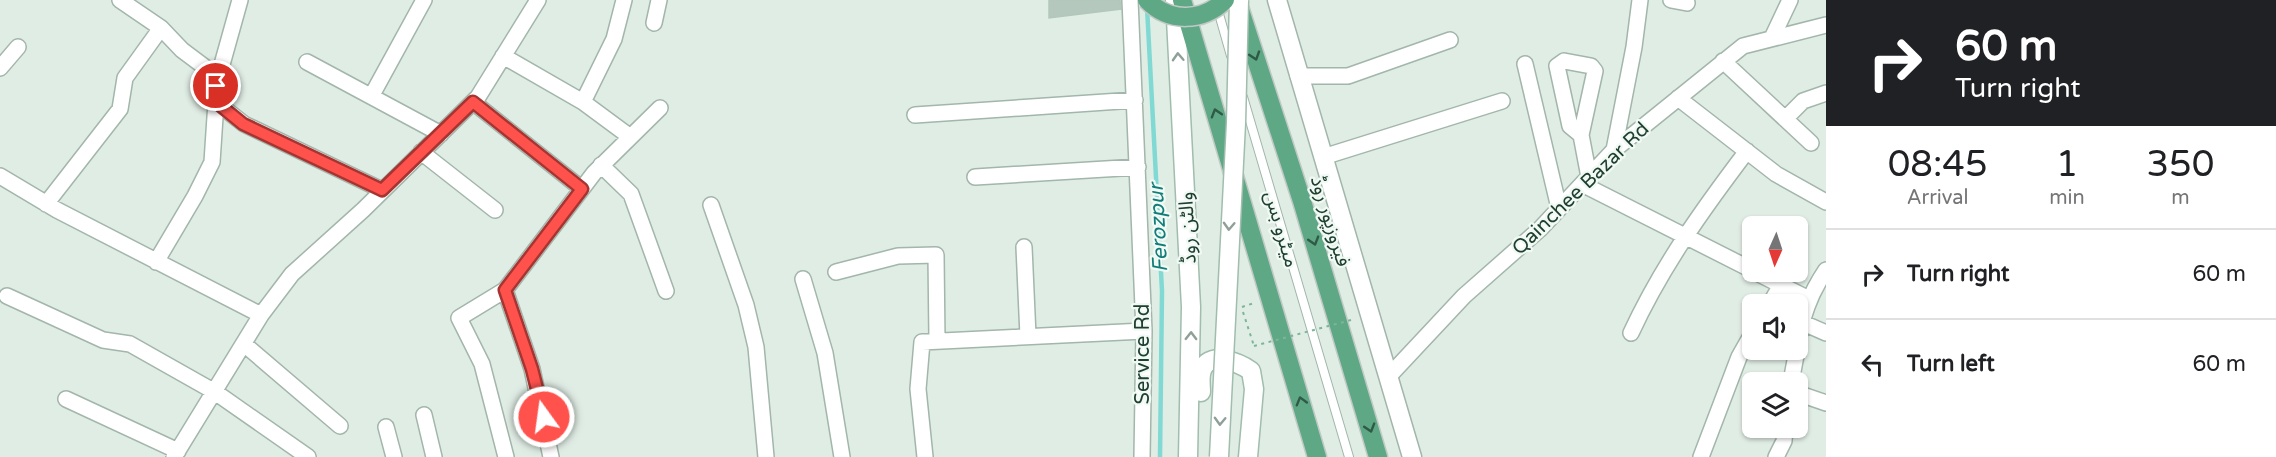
<!DOCTYPE html>
<html lang="en">
<head>
<meta charset="utf-8">
<style>
	:root { --surface:#fff; --page:#f2f2f2; --text:#202124; --muted:#757577; --line:#e0e0e0 }
	body { margin:0; font-family:"Varela Round","Noto Sans Arabic",sans-serif; background:var(--page); color:var(--text); height:100vh; display:flex; flex-direction:column; font-size:22px; white-space:nowrap }
	* { box-sizing:border-box; margin:0 }
	p { font-size:20px; color:var(--muted) }
	.icon { flex:none; width:33px; height:33px; fill:none; stroke:currentColor; stroke-width:2; stroke-linecap:round; stroke-linejoin:round }
	.map { position:relative; flex:1; overflow:hidden }
	.sheet { display:flex; flex-direction:column; background:var(--surface); width:450px }
	.sheet>* { flex:none }
	.top-card { background:#202124; color:#fff; overflow:hidden }
	.needle { width:39px; rotate:183deg }
	.fabs { position:absolute; left:1742px; top:216px; display:grid; gap:12px }
	.fabs a { display:grid; place-items:center; width:66px; height:66px; border-radius:9px; background:var(--surface); box-shadow:0 2px 4px #0004; font-size:30px }
	.pin { position:absolute; display:grid; place-items:center; width:51px; height:51px; color:#fff; margin:-26px; border:3px solid #fff; border-radius:50%; box-shadow:0 2px 6px #0007 }
	.me { position:absolute; width:66px; margin:-33px; rotate:346deg; stroke-linejoin:round; filter:drop-shadow(0 0 4px #0008) }
	.turn { display:flex; align-items:center; gap:21px; height:126px; padding:0 30px; font-size:27px }
	.turn .icon { width:78px; height:78px; stroke-width:2.5 }
	.turn b { display:block; font-size:42px; line-height:51px }
	.eta { display:flex; justify-content:space-evenly; align-items:center; height:102px; text-align:center }
	.eta b { font-size:36px; font-weight:600; line-height:42px }
	ul { padding:0; list-style:none }
	li { display:flex; align-items:center; gap:18px; height:90px; padding:0 30px; border-top:2px solid var(--line) }
	li div { flex:1 }
	li b { display:block; font-size:22px }
	li em { font-style:normal }
	main { display:flex; flex:1; min-height:0 }
	.map>svg:first-child { display:block }
	.lines { fill:none; stroke-linecap:round; stroke-linejoin:round }
	.stream { stroke:#81d9d4; stroke-width:4.5 }
	.building { fill:#b5c8bd; stroke:#b2c8ba; stroke-width:1.5 }
	.service-casing { stroke:#a2b6ab; stroke-width:10 }
	.minor-casing { stroke:#a2b6ab; stroke-width:18 }
	.tertiary-casing { stroke:#a2b6ab; stroke-width:21 }
	.secondary-casing { stroke:#a0bdad; stroke-width:21 }
	.primary-casing { stroke:#c0cac5; stroke-width:21 }
	.path { stroke:#7db597; stroke-width:2; stroke-dasharray:3 4.5; stroke-linecap:butt }
	.service { stroke:#fff; stroke-width:8 }
	.minor { stroke:#fff; stroke-width:15 }
	.tertiary { stroke:#fff; stroke-width:18 }
	.secondary { stroke:#fff; stroke-width:18 }
	.primary { stroke:#5fa886; stroke-width:18 }
	.secondary-bridge-casing { stroke:#a0bdad; stroke-width:21; stroke-linecap:butt }
	.primary-bridge-casing { stroke:#c0cac5; stroke-width:21; stroke-linecap:butt }
	.path-bridge { stroke:#7db597; stroke-width:2; stroke-dasharray:3 4.5; stroke-linecap:butt }
	.secondary-bridge { stroke:#fff; stroke-width:18 }
	.primary-bridge { stroke:#5fa886; stroke-width:18 }
	.oneway { stroke:#2f5a46 }
	.oneway2 { stroke:#8fa098 }
	.route-casing { stroke:#a63532; stroke-width:15 }
	.route { stroke:#ff524d; stroke-width:10 }
	.labels { text-anchor:middle; stroke-width:4.5; stroke-linejoin:round; paint-order:stroke }
	.street-label { font-size:20px; fill:#1f4030; stroke:#f1f9f4 }
	.water-label { font-size:21px; font-style:italic; fill:#117d79; stroke:#f1f9f4 }
</style>
</head>
<body>
<main>
<div class="map">
<svg width="1826" height="457" viewBox="0 0 1826 457">
	<rect width="100%" height="100%" fill="#e0ede5"/>
	<g class="lines">
		<!-- stream -->
		<path class="stream" d="M1147,7l15,284 -2,166"/>
	</g>
	<!-- building -->
	<path class="building" d="M1049,0h71l1,9 -72,9z"/>
	<g class="lines">
		<defs>
			<path id="service" d="M1217,7l14,49
				M1243,97l106,360"/>
			<path id="minor" d="M120,0l41,28 21,22 36,27
				M240,0l-24,86v16l28,22 138,66
				M1130,0l14,331 -2,126
				M1671,0l16,3
				M654,23l5,-23
				M1772,38l18,-38
				M503,56l80,46 46,34
				M1723,61l88,82
				M307,62l134,72
				M1525,64l34,144
				M0,68l18,-21
				M1298,76h50l102,-36
				M372,95l52,-95
				M1678,98l98,76 50,28
				M473,102l109,87
				M583,102l31,-63 10,-39
				M915,115l220,-15
				M1785,119l18,-18 23,-8
				M1581,135l-11,-9 -13,-60 7,-5 27,5 4,5 -14,64 8,42
				M1614,150l20,-103 6,-47
				M421,152l74,58
				M1323,157l179,-56
				M601,165l30,29 35,97
				M0,176l57,34 204,105
				M975,177l163,-10
				M1582,184l170,86
				M46,204l74,-95 5,-31 36,-50
				M711,205l35,100 10,42 10,110
				M1024,247l4,89
				M156,262l39,-66 17,-34 4,-60
				M836,272l62,-16 38,-1 1,86
				M1755,272l54,27
				M803,279l22,74 17,104
				M505,290l27,79 19,88
				M7,296l96,44 27,4 85,48 93,65
				M1770,304l11,-19
				M1801,322l25,11
				M1631,333c31,-67 72,-124 116,-182
				M244,344l96,82
				M1797,347c5,-30 12,-52 29,-77
				M1390,375l74,-79 76,-67 74,-79 129,-104 83,-21
				M1791,382l6,-32
				M1797,393l29,10
				M66,399l112,52
				M424,415l10,42
				M386,427l8,30
				M174,457l87,-142 31,-41 71,-64 115,-113 60,-97
				M506,457l-24,-93 -23,-46 46,-28 89,-117 66,-65
				M925,457l-7,-68 4,-47 222,-11
				M1701,457l38,-100 13,-23
				M1776,457l8,-16 1,-13"/>
			<path id="tertiary" d="M1277,0l135,457"/>
			<path id="secondary" d="M1175,0l16,307 -3,150
				M1201,392c0,-7 -2,-17 2,-24 8,-17 37,-5 48,3l3,18 -6,68"/>
			<path id="primary" d="M1182,0l135,457
				M1240,10l62,191 76,256"/>
		</defs>
		<!-- service casing -->
		<use href="#service" class="service-casing"/>
		<!-- minor casing -->
		<use href="#minor" class="minor-casing"/>
		<!-- tertiary casing -->
		<use href="#tertiary" class="tertiary-casing"/>
		<!-- secondary casing -->
		<use href="#secondary" class="secondary-casing"/>
		<!-- primary casing -->
		<use href="#primary" class="primary-casing"/>
		<!-- path -->
		<path class="path" d="M1242,307l12,-4
			M1243,312l11,34"/>
		<!-- service -->
		<use href="#service" class="service"/>
		<!-- minor -->
		<use href="#minor" class="minor"/>
		<!-- tertiary -->
		<use href="#tertiary" class="tertiary"/>
		<!-- secondary -->
		<use href="#secondary" class="secondary"/>
		<!-- primary -->
		<use href="#primary" class="primary"/>
		<defs>
			<path id="secondary-bridge" d="M1219,457l17,-334 3,-123"/>
			<path id="primary-bridge" d="M1147,0c22,23 56,22 78,0"/>
		</defs>
		<!-- secondary-bridge casing -->
		<use href="#secondary-bridge" class="secondary-bridge-casing"/>
		<!-- primary-bridge casing -->
		<use href="#primary-bridge" class="primary-bridge-casing"/>
		<!-- path-bridge -->
		<path class="path-bridge" d="M1254,346l97,-26"/>
		<!-- secondary-bridge -->
		<use href="#secondary-bridge" class="secondary-bridge"/>
		<!-- primary-bridge -->
		<use href="#primary-bridge" class="primary-bridge"/>
	</g>
	<!-- one-way arrows -->
	<defs><path id="oneway-chevron" d="M-2-3.5L2.5 0L-2 3.5" fill="none" stroke-width="1.6" stroke-linecap="round" stroke-linejoin="round" transform="scale(1.5)"/></defs>
	<g class="oneway">
		<use href="#oneway-chevron" transform="translate(1255 56) rotate(72)"/>
		<use href="#oneway-chevron" transform="translate(1216 113) rotate(-107)"/>
		<use href="#oneway-chevron" transform="translate(1314 241) rotate(73)"/>
		<use href="#oneway-chevron" transform="translate(1301 401) rotate(-106)"/>
		<use href="#oneway-chevron" transform="translate(1370 428) rotate(73)"/>
	</g>
	<g class="oneway2">
		<use href="#oneway-chevron" transform="translate(1178 57) rotate(-93)"/>
		<use href="#oneway-chevron" transform="translate(1229 226) rotate(93)"/>
		<use href="#oneway-chevron" transform="translate(1191 336) rotate(-89)"/>
		<use href="#oneway-chevron" transform="translate(1220 421) rotate(92)"/>
	</g>
	<g class="lines">
		<defs>
			<path id="route" d="M216,86v16l27,22 139,66 91,-88 109,87 -77,101 27,79 12,48"/>
		</defs>
		<!-- route casing -->
		<use href="#route" class="route-casing"/>
		<!-- route -->
		<use href="#route" class="route"/>
	</g>
	<g class="labels">
		<!-- street labels -->
		<g class="street-label">
			<text transform="translate(1580 188) rotate(-44)" y="7">Qainchee Bazar Rd</text>
			<text transform="translate(1331 221) rotate(73)" y="7">فیروزپور روڈ</text>
			<text transform="translate(1187 228) rotate(-93)" y="7">والٹن روڈ</text>
			<text transform="translate(1282 229) rotate(74)" y="7">میٹرو بس</text>
			<text transform="translate(1142 354) rotate(-90)" y="7">Service Rd</text>
		</g>
		<!-- water labels -->
		<g class="water-label">
			<text transform="translate(1158 228) rotate(-93)" y="7">Ferozpur</text>
		</g>
	</g>
</svg>
<div class="fabs">
<a><svg class="needle" viewBox="-14 -14 28 28"><path d="M0-13l5 13h-10z" fill="#e53935"/><path d="M0 13l5-13h-10z" fill="#757577"/></svg></a>
<a><svg class="icon" aria-label="sound" viewBox="0 0 24 24"><path d="M4 9h4l5-4v14l-5-4H4zM17 9q2 3 0 6"/></svg></a>
<a><svg class="icon" aria-label="layers" viewBox="0 0 24 24"><path d="M12 4l9 5-9 5-9-5zM3 14l9 5 9-5"/></svg></a>
</div>
<div class="pin" style="left:216px;top:86px;background:#d93025"><svg class="icon" aria-label="arrive" viewBox="0 0 24 24"><path d="M6 21V4h12l-3 4 3 4H6"/></svg></div>
<svg class="me" style="left:544px;top:417px" viewBox="-20 -20 40 40"><circle r="17" fill="#ff524d" stroke="#fff" stroke-width="3"/><path d="M0-11L8 9 0 5-8 9z" fill="#fff"/></svg>
</div>
<section class="sheet">
<div class="top-card">
<div class="turn"><svg class="icon" aria-label="right" viewBox="0 0 24 24"><path d="M7 20v-9h11M14 6l5 5-5 5"/></svg><div><b>60 m</b>Turn right</div></div>
</div>
<div class="eta">
<div><b>08:45</b><p>Arrival</p></div>
<div><b>1</b><p>min</p></div>
<div><b>350</b><p>m</p></div>
</div>
<ul>
<li><svg class="icon" aria-label="right" viewBox="0 0 24 24"><path d="M7 20v-9h11M14 6l5 5-5 5"/></svg><div><b>Turn right</b></div><em>60 m</em></li>
<li><svg class="icon" aria-label="left" viewBox="0 0 24 24"><path d="M17 20v-9H6M10 6l-5 5 5 5"/></svg><div><b>Turn left</b></div><em>60 m</em></li>
</ul>
</section>
</main>
</body>
</html>
